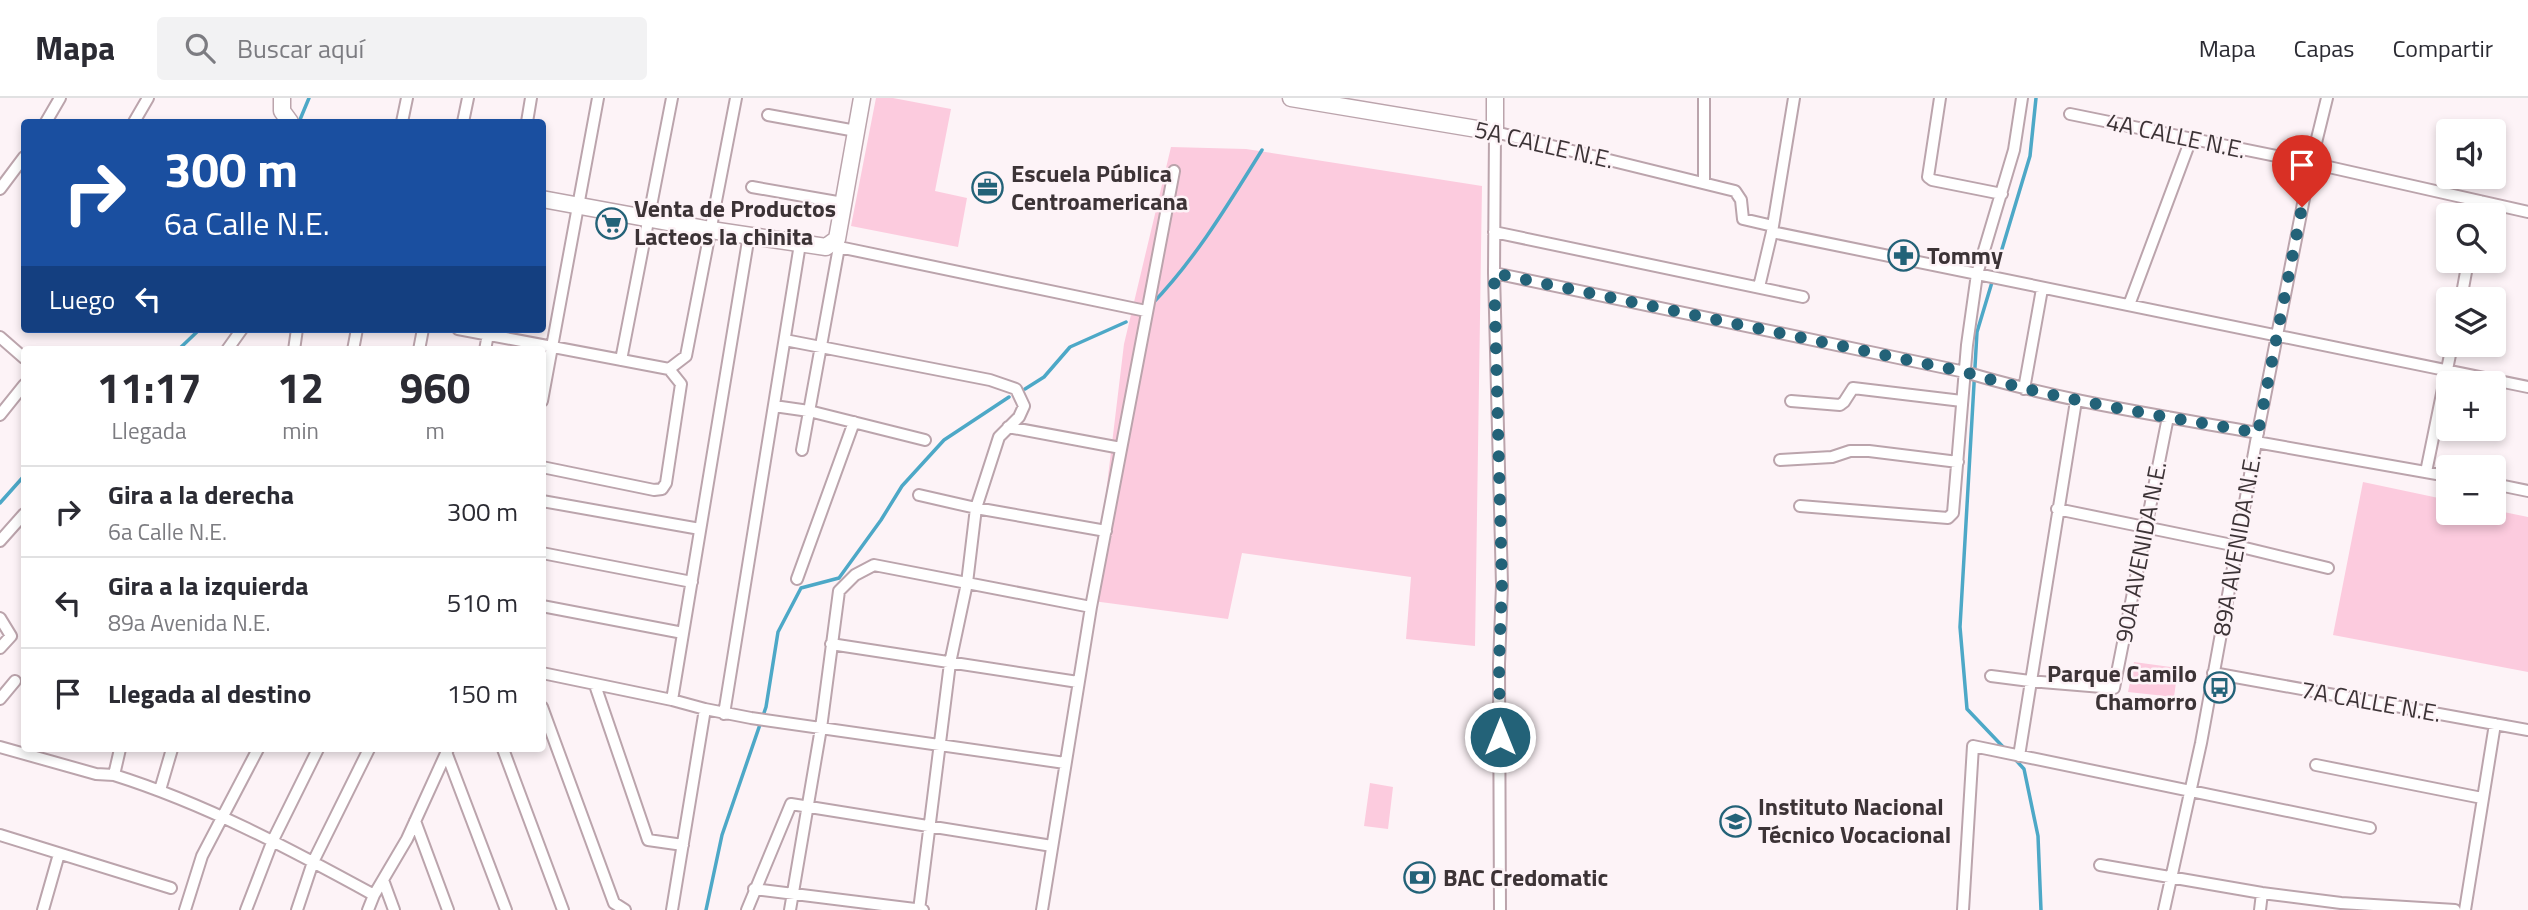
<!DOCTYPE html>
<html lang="es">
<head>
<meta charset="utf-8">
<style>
	:root { --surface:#fff; --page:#f2f2f3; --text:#2b2b33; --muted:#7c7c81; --line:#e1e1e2 }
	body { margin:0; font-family:"Titillium Web",sans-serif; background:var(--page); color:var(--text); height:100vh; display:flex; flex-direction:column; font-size:26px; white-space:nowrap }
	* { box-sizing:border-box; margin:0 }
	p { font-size:23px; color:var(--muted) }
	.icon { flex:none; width:38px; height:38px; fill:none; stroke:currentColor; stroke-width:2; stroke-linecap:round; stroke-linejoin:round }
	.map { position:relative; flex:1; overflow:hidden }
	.side { position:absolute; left:21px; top:248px; width:525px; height:406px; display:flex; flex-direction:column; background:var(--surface); border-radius:7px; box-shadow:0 4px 10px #0003 }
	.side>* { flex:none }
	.banner { position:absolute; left:21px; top:21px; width:525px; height:214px; border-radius:7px; box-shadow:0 4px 10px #0003; background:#1a4fa0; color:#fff; overflow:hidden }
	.tools { position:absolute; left:2436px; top:21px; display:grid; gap:14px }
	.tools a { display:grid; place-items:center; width:70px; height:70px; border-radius:7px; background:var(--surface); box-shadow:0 4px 10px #0003; font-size:35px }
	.pin { position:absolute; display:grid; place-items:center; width:60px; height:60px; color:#fff; margin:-72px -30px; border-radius:50% 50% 50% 0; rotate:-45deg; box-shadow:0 0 7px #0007 }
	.pin .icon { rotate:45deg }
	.me { position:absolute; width:77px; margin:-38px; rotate:0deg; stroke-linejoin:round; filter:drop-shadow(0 0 5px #0008) }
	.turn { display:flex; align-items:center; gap:24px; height:147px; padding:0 28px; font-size:32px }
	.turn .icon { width:91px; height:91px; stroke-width:2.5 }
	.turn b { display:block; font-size:49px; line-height:60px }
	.then { display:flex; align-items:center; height:66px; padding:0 28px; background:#0003; gap:14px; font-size:26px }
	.eta { display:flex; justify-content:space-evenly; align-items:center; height:119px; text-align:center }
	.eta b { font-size:42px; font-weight:700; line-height:49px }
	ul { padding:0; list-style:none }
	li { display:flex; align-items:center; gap:21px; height:91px; padding:0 28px; border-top:2px solid var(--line) }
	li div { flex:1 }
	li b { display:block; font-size:26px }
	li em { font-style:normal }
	header { display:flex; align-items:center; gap:42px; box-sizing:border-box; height:98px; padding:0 35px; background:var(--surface); border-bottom:2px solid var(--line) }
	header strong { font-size:33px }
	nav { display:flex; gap:38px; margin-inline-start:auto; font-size:24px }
	.search { width:490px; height:63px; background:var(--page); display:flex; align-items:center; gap:18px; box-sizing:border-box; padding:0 24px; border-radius:7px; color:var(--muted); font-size:26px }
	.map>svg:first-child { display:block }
	.green { fill:#fccbde }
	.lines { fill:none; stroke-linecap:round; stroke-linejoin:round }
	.stream { stroke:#4da8c7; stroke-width:3.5 }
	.street-casing { stroke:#bba4ac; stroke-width:14 }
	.secondary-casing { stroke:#bba4ac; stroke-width:19 }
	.street { stroke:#fff; stroke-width:10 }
	.secondary { stroke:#fff; stroke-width:16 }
	.route { stroke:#236278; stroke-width:12; stroke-dasharray:0 21.6 }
	.labels { text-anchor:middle; stroke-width:5; stroke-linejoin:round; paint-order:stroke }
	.street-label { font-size:24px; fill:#3c3336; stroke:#fdf3f7 }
	.poi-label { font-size:24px; font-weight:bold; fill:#3c3336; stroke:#fdf3f7; text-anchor:start }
</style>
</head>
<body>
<header>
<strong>Mapa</strong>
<div class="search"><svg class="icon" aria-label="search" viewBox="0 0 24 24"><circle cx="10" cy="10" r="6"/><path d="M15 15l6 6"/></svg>Buscar aquí</div>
<nav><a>Mapa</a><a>Capas</a><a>Compartir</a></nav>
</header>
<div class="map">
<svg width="2528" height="812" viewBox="0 0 2528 812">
	<rect width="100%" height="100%" fill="#fdf3f7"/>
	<!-- green -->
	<path class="green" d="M876,0h17l58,11 -16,82 32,7 -9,49 -107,-21z
		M1171,49l75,2 236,37 -7,460 -69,-7 5,-62 -169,-24 -14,66 -135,-18 31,-257z
		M2363,384l85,18v13h46v-3l34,7v155l-195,-37z
		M2134,564l44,6 -4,29 -46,-5z
		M1370,685l23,4 -5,42 -24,-3z"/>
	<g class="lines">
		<!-- stream -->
		<path class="stream" d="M299,24l10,-24
			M1151,207c44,-45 78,-102 111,-155
			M178,252l22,-21
			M1025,291l19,-12 26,-30 56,-25
			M0,405l24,-27
			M2006,652l-39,-41 -7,-82 17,-295 53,-176 6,-58
			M2014,660l10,11 14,67 3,74
			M706,812l16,-75 44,-128 12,-75 23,-44 38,-10 42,-58 21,-34 42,-46 65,-43"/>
		<defs>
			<path id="street" d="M1704,0v85
				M1940,0l-12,79 4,3 70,14
				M2070,16l241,49 217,49
				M768,17l88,16
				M46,24l14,-24
				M134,24l14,-24
				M402,24l5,-24
				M463,24l5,-24
				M527,24l4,-24
				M752,89l91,16
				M0,91l24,-32
				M2477,117l3,-14
				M1494,134l309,65
				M1772,134l756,155
				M833,145l6,4 307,64
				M1494,175l471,99c96,29 194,43 293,61
				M1759,189l13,-55 22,-134
				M2461,201l7,-38
				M2129,207l62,-166
				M458,231l211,40
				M0,239l24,21
				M785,242l205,40 26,9 8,17 -5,11 -20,20 -23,71 -9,75 -17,80 -31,247
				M227,252l15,-21
				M294,252l3,-21
				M353,252l4,-21
				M419,252l4,-21
				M485,252l4,-21
				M621,262l51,-262
				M2024,291l18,-100
				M542,303l56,-303
				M1791,303l49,4 4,-3 9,-14 109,13
				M774,308l35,5 116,29
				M0,317l24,-30
				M1008,329l113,21
				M2256,344l192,34
				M802,352l37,-203
				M1780,362l52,-3 18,-6h19l89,11
				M542,369l112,23 8,-1 4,-6 15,-99 -12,-15 17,-13 50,-258
				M2426,374l26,-127
				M2494,386l34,7
				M919,397l57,13 130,23
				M542,403l158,28
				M1800,408l148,12 5,-5 14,-168 10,-71 37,-124 8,-52
				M2057,411l180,37 91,22
				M0,443l24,-27
				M542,455l150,29
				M797,481l57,-157
				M542,508l141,27
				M0,520l11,18 -11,12
				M831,546l247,38
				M542,575l130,27 33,9 -33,201
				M2213,575l315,57
				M1991,578l39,5 84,7 54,-271
				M595,587l53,155 35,5
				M0,601l15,-18
				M672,602l77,-465
				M542,609l72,196 11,7
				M705,611l46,9 314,45
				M724,616l76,-470
				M0,649l96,27 18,1
				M120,651l-6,26c92,29 176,74 260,120
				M503,651l60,161
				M446,654l60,158
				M2019,658l57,-355
				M2316,667l166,33
				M160,692l12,-41
				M415,723l33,89
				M0,737l171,53
				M2100,767l162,28 79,10 114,7
				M383,782l11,30
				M754,791l169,21
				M43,812l16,-56
				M185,812l17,-54 56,-107
				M246,812l27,-70 45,-91
				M297,812l16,-48 56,-113
				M368,812l6,-15 33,-56 41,-90
				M747,812l44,-106 261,42
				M790,812l31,-182 18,-137 16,-16 19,-10 217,42
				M1042,812l49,-303 83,-436
				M1500,812l-1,-246 3,-79 -8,-312 1,-141 240,59 6,9 2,19 30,7
				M1963,812l10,-164 397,82
				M2164,812l37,-167 55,-301 55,-279 16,-65
				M2260,812l2,-17
				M2465,812l30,-186"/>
			<path id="secondary" d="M282,0v13l8,11
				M1291,0l204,34v-34
				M542,101l169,31 115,17 11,-8 25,-141"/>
		</defs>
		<!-- street casing -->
		<use href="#street" class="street-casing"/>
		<!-- secondary casing -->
		<use href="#secondary" class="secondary-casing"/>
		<!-- street -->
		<use href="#street" class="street"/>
		<!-- secondary -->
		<use href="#secondary" class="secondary"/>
	</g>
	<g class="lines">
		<!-- route -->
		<path class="route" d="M1500,639l-1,-73 3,-80 -8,-311 471,99c95,29 194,43 293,61l44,-226"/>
	</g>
	<!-- icons -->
	<defs>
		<symbol id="office-ring" viewBox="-11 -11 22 22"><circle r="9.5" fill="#fdf3f7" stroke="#236278" stroke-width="1.5"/><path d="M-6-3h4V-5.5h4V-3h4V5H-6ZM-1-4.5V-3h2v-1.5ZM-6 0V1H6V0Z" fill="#236278"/></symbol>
		<symbol id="supermarket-ring" viewBox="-11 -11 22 22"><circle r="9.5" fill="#fdf3f7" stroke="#236278" stroke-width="1.5"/><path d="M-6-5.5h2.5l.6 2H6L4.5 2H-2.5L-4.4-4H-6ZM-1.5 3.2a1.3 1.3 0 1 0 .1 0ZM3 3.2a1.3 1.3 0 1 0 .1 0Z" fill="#236278"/></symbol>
		<symbol id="pharmacy-ring" viewBox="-11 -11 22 22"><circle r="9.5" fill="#fdf3f7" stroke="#236278" stroke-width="1.5"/><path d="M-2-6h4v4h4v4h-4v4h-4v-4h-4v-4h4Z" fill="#236278"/></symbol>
		<symbol id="bus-ring" viewBox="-11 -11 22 22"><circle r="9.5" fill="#fdf3f7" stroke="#236278" stroke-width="1.5"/><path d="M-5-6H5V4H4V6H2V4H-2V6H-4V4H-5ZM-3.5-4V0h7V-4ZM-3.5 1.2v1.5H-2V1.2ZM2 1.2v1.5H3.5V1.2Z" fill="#236278"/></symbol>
		<symbol id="school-ring" viewBox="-11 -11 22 22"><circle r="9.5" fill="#fdf3f7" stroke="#236278" stroke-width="1.5"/><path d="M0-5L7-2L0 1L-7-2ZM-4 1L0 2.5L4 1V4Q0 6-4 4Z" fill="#236278"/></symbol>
		<symbol id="bank-ring" viewBox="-11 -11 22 22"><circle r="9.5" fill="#fdf3f7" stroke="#236278" stroke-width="1.5"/><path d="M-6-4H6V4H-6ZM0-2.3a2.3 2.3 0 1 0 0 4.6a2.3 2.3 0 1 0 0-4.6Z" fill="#236278"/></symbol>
	</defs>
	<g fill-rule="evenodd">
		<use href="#office-ring" x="970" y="72" width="35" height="35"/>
		<use href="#supermarket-ring" x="594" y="108" width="35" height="35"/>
		<use href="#pharmacy-ring" x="1886" y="140" width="35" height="35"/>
		<use href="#bus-ring" x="2202" y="572" width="35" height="35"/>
		<use href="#school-ring" x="1718" y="706" width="35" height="35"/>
		<use href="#bank-ring" x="1402" y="762" width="35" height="35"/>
	</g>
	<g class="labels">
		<!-- street labels -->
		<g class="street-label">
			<text transform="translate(2176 38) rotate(12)" y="8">4A CALLE N.E.</text>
			<text transform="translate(1544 47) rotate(13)" y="8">5A CALLE N.E.</text>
			<text transform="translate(2237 447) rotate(-80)" y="8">89A AVENIDA N.E.</text>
			<text transform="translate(2141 454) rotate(-79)" y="8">90A AVENIDA N.E.</text>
			<text transform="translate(2371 604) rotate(10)" y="8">7A CALLE N.E.</text>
		</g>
		<!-- poi labels -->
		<g class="poi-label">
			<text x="1011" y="84">Escuela Pública<tspan x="1011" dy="28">Centroamericana</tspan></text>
			<text x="634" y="119">Venta de Productos<tspan x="634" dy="28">Lacteos la chinita</tspan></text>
			<text x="1927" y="166">Tommy</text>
			<text x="2197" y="584" text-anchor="end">Parque Camilo<tspan x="2197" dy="28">Chamorro</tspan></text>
			<text x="1758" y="717">Instituto Nacional<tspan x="1758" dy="28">Técnico Vocacional</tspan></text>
			<text x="1443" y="788">BAC Credomatic</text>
		</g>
	</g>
</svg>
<div class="tools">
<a><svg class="icon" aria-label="sound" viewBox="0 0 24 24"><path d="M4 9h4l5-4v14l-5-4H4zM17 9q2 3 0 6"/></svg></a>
<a><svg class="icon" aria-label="search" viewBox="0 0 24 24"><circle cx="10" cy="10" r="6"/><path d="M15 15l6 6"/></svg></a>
<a><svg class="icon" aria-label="layers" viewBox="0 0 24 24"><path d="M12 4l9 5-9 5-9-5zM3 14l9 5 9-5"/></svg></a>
<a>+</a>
<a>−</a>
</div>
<div class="pin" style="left:2302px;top:109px;background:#d93025"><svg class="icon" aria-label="arrive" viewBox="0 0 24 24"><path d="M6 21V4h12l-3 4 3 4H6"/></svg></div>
<svg class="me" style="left:1500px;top:639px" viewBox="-20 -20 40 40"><circle r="17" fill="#236278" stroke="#fff" stroke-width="3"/><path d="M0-11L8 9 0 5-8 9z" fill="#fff"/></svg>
<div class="banner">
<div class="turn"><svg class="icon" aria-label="right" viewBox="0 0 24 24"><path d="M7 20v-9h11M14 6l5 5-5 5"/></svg><div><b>300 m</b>6a Calle N.E.</div></div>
<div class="then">Luego<svg class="icon" aria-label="left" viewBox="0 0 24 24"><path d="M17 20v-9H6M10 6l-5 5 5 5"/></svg></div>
</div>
<section class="side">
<div class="eta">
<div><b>11:17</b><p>Llegada</p></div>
<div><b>12</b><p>min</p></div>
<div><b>960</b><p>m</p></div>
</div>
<ul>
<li><svg class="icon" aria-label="right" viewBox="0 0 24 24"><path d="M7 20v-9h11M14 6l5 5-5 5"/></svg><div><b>Gira a la derecha</b><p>6a Calle N.E.</p></div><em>300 m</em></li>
<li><svg class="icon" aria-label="left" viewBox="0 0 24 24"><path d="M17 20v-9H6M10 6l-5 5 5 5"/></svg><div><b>Gira a la izquierda</b><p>89a Avenida N.E.</p></div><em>510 m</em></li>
<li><svg class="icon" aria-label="arrive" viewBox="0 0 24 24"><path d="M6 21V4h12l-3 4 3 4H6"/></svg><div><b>Llegada al destino</b></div><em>150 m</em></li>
</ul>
</section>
</div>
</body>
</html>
